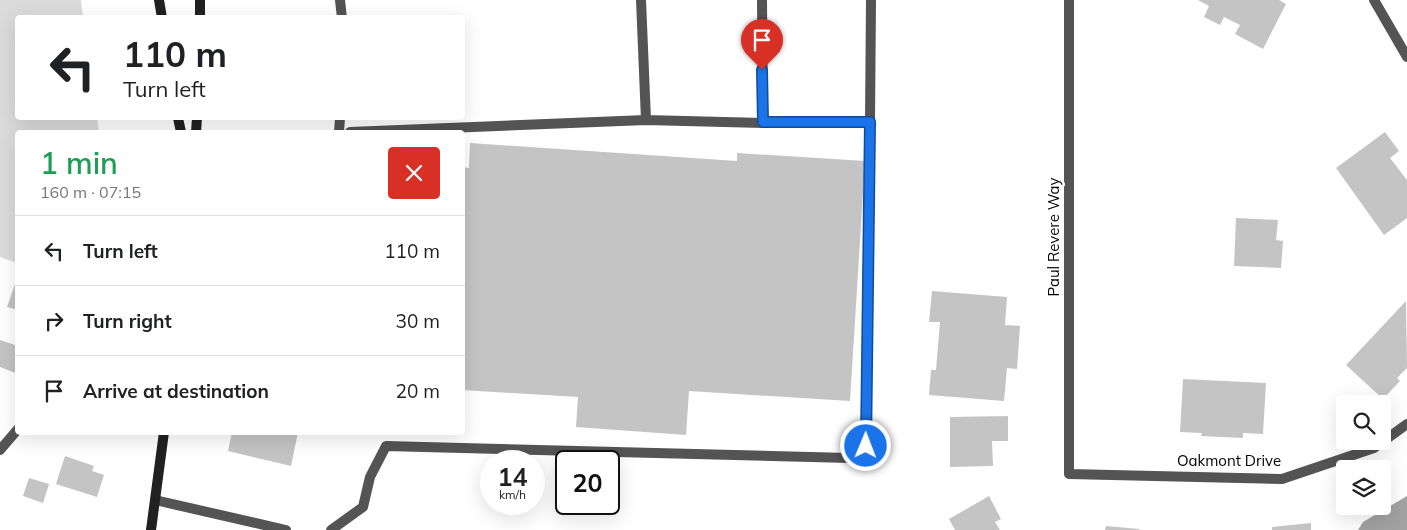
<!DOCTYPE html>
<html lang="en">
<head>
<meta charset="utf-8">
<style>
	:root { --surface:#fff; --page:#f6f6f6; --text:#202124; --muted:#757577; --line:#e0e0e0 }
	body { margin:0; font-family:Mulish,sans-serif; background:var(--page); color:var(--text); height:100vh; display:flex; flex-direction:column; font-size:19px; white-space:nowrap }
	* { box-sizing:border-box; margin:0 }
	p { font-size:16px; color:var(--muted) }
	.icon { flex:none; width:28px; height:28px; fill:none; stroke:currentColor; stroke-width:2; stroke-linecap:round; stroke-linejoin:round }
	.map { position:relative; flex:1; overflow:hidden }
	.details { position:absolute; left:15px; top:130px; width:450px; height:305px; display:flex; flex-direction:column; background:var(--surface); border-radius:5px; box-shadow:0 5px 20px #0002 }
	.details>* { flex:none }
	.banner { position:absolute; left:15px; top:15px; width:450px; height:105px; border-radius:5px; box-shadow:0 5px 20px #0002; background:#fff; color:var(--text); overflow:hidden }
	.tools { position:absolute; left:1336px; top:395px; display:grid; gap:10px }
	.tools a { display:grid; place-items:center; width:55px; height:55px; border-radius:5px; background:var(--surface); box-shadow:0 5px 20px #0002; font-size:25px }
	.speed { position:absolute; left:480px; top:450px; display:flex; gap:10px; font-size:25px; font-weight:700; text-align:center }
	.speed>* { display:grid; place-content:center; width:65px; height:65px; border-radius:50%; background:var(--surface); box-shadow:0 5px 20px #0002; line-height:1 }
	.speed small { font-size:12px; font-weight:400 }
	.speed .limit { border:2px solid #111; border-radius:8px; background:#fff; color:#111 }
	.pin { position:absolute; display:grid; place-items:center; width:42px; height:42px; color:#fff; margin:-51px -21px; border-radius:50% 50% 50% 0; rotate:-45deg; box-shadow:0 0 5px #0007 }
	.pin .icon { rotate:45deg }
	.me { position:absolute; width:55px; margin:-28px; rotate:1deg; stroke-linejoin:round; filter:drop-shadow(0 0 4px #0008) }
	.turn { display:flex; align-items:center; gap:18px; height:105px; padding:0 25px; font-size:22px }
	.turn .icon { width:65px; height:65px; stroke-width:2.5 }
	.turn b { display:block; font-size:35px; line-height:42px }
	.round { display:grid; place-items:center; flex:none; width:52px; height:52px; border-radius:5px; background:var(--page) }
	.head { display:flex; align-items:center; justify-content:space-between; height:85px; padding:0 25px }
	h1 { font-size:30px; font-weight:600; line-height:38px; color:#1e9e55 }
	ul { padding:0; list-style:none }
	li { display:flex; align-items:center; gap:15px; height:70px; padding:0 25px; border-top:1px solid var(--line) }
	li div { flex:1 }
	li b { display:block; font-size:19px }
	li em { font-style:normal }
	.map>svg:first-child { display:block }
	.green { fill:#dbdbdb }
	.water { fill:#a2a2a2 }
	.building { fill:#c4c4c4 }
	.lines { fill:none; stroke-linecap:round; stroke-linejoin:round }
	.service { stroke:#545454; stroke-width:10 }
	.minor { stroke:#545454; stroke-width:10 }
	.secondary { stroke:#212121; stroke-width:10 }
	.route-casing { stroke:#114b97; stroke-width:12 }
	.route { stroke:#1a73e8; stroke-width:9 }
	.labels { text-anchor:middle; stroke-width:5; stroke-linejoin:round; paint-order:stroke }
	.street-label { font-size:15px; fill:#000; stroke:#fff }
</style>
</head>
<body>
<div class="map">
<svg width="1407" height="530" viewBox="0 0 1407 530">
	<rect width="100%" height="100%" fill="#fff"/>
	<!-- green -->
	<path class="green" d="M0,0h81l2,17 -65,1v100h79l2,14h-81l-1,131 -17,-6z"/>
	<!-- water -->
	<path class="water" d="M1407,496v34h-49l5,-8z"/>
	<!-- building -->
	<path class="building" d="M1198,0h81l7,4 -23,45 -28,-15 5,-9 -16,-8 -4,8 -16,-8 5,-11z
		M1385,132l14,19 -9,7 17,22v38l-23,17 -48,-67z
		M470,143l267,18v-8l128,8 -15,240 -161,-10 -3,44 -110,-8 2,-30 -116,-7v-223l7,1z
		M1236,218l42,2 -2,20 7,1 -2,27 -47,-2z
		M15,284l3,1v25l-11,-3z
		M932,291l75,6 -2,28 15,1 -3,43 -10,-1 -3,33 -75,-6 2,-25h5l4,-48h-11z
		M1406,301l1,67 -10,10 3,3 -17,18 -37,-34z
		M0,340l18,6v28l-18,-7z
		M1183,379l83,4 -3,51 -20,-1v5l-42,-2 1,-3 -22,-1z
		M1008,416v25h-16l1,25 -43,1v-50z
		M232,432h66l-7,34 -63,-15z
		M65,456l29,10 -2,5 12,4 -7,22 -41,-13z
		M29,478l20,6 -6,19 -20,-7z
		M989,496l12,23 -6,3 5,8h-45l-6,-11z
		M1311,523v7h-39v-3z
		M1106,526l33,3v1h-34z"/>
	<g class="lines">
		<!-- service -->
		<path class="service" d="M340,0l2,18
			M641,0l5,120
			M762,0l1,123
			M339,132l1,-14
			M350,132l296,-12 117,3 107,-2 1,-121
			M155,500l131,30
			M331,530l32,-23 7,-30 16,-31 463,12 17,-12 4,-325"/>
		<!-- minor -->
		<path class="minor" d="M1069,0v474l213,5 92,-31 33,-24
			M1374,0l33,57
			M0,450l18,-21"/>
		<!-- secondary -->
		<path class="secondary" d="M159,0l3,18
			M200,18v-18
			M178,118l3,14
			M196,132l1,-14
			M151,530l13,-98"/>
	</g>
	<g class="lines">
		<defs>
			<path id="route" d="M762,70l1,52h107l-4,324"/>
		</defs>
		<!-- route casing -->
		<use href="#route" class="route-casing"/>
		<!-- route -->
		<use href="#route" class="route"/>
	</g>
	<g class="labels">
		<!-- street labels -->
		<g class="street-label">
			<text transform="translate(1054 237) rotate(-90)" y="5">Paul Revere Way</text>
			<text x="1229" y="466">Oakmont Drive</text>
		</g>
	</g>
</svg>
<div class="tools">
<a><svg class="icon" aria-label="search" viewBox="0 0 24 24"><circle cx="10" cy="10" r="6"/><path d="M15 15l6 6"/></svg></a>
<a><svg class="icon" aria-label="layers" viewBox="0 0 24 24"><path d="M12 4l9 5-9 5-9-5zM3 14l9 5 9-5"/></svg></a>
</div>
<div class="speed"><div>14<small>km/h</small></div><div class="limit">20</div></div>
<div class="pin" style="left:762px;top:70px;background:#d93025"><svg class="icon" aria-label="arrive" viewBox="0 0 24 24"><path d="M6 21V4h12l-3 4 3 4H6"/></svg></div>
<svg class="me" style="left:866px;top:446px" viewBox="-20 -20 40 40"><circle r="17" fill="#1a73e8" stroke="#fff" stroke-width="3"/><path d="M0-11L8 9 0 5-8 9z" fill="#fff"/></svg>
<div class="banner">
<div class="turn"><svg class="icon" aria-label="left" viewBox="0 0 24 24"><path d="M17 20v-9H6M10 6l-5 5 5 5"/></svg><div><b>110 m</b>Turn left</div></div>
</div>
<section class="details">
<div class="head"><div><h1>1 min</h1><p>160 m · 07:15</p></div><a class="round" style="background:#d93025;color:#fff"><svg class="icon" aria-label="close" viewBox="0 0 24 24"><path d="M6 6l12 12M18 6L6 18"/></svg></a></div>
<ul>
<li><svg class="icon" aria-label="left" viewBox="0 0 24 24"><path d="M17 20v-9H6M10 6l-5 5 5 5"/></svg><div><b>Turn left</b></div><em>110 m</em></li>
<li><svg class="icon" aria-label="right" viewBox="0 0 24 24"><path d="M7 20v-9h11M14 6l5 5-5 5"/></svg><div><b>Turn right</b></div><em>30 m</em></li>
<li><svg class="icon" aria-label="arrive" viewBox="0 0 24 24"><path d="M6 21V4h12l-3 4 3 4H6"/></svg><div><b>Arrive at destination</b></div><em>20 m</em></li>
</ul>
</section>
</div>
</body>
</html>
